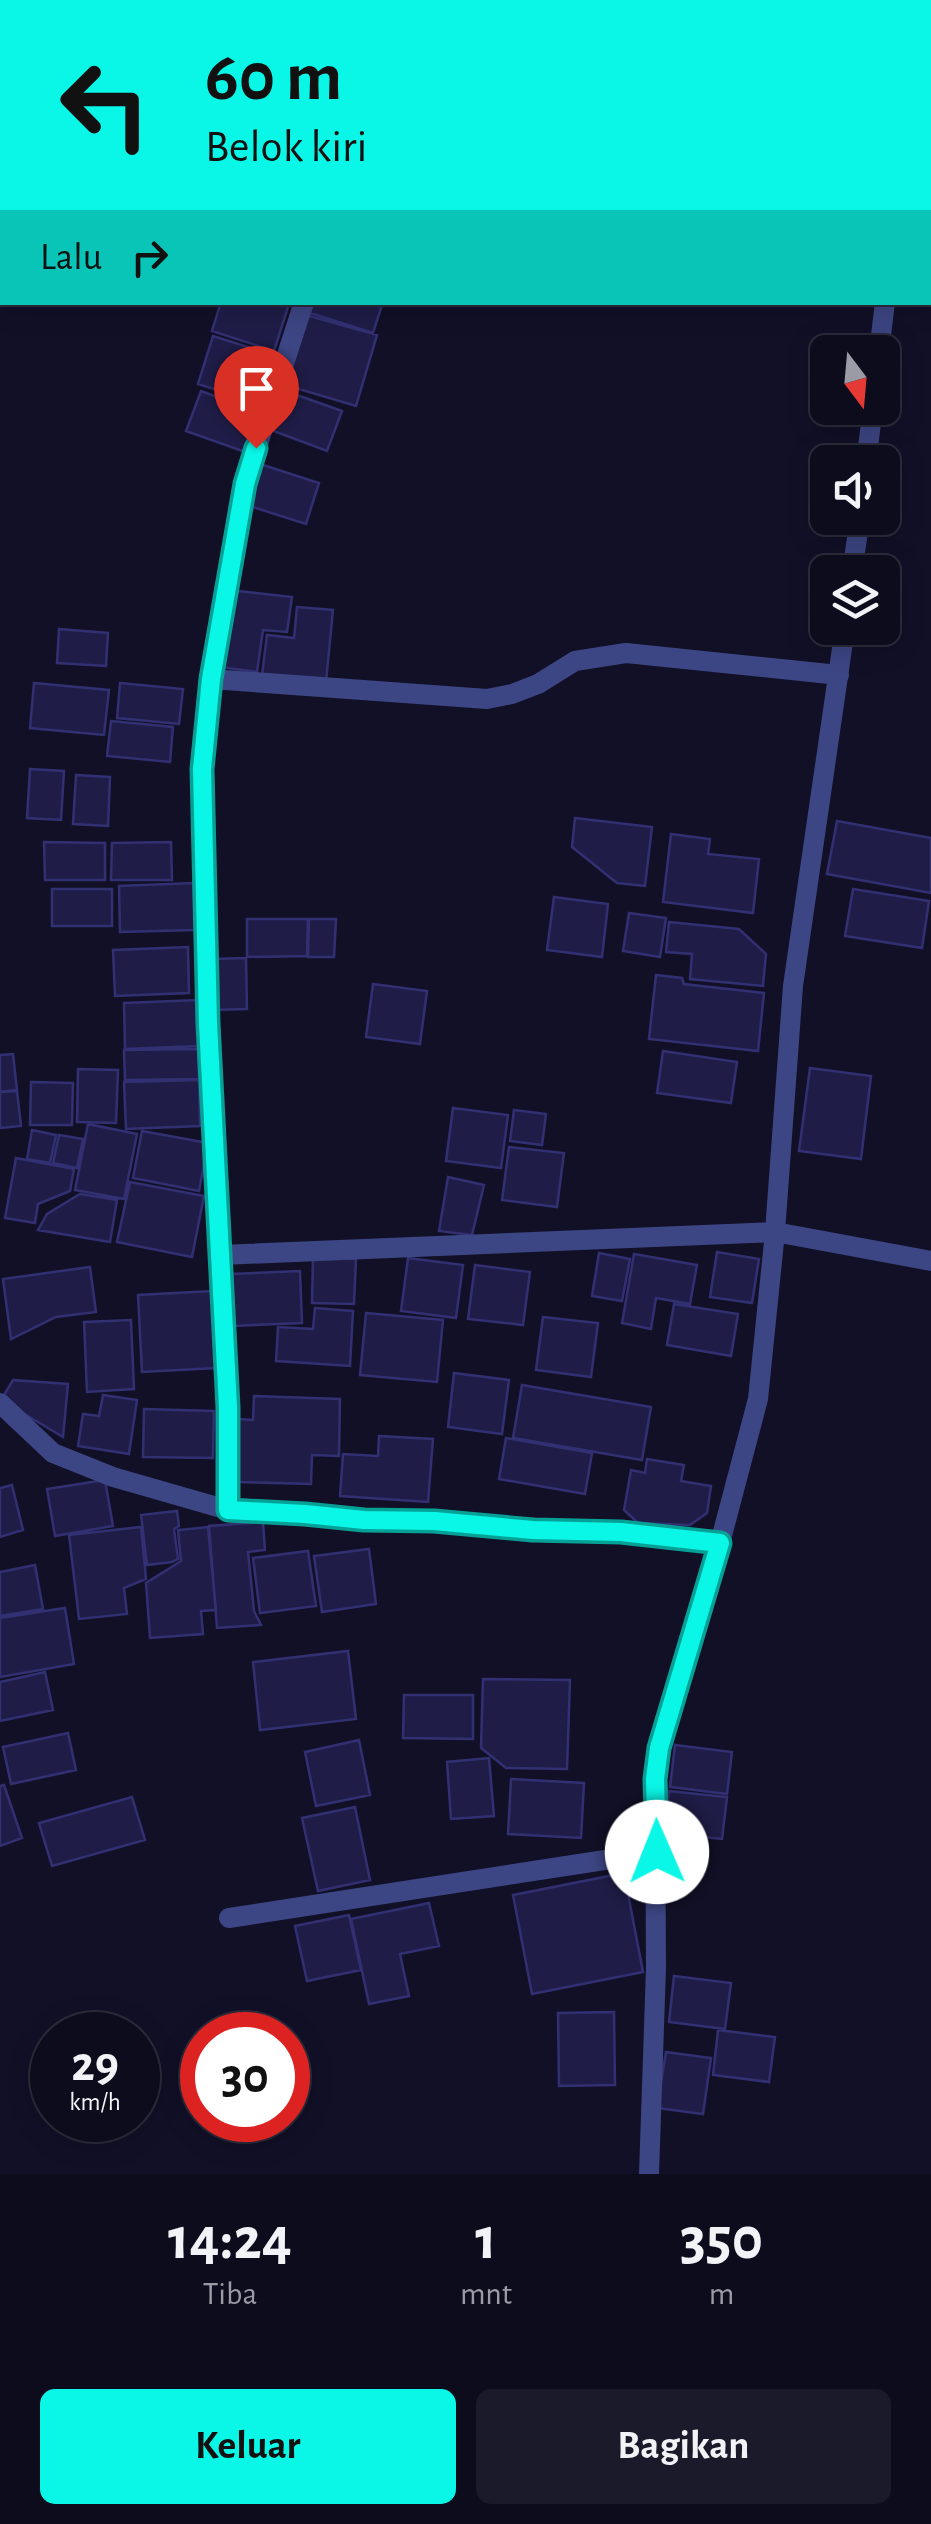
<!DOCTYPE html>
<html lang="id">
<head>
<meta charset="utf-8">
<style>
	:root { --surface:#0d0c1d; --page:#1b1a2a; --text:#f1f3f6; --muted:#9a9ba4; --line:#2d2c3b; --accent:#0af7e7 }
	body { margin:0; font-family:"Alegreya Sans",sans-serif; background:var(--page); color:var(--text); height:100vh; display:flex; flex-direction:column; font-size:38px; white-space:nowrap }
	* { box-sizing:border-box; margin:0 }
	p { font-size:32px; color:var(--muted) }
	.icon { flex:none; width:55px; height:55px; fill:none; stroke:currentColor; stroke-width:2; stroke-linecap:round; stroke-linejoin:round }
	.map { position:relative; height:2174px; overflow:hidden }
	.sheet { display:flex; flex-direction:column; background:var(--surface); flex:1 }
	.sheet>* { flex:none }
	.hud { position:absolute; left:0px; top:0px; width:932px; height:305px; box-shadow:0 5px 25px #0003,0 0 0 2px var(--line); background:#0af7e7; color:#111; overflow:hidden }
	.needle { width:65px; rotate:164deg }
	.tools { position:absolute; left:810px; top:335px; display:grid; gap:20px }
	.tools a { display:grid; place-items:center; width:90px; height:90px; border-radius:15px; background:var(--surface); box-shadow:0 5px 25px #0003,0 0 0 2px var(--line); font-size:50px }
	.speed { position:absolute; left:30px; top:2012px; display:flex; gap:20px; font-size:50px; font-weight:700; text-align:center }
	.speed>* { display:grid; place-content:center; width:130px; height:130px; border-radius:50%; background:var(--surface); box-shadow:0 5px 25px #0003,0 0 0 2px var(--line); line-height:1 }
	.speed small { font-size:25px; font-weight:400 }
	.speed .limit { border:15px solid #d22; background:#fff; color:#111 }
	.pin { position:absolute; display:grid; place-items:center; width:85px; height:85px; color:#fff; margin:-102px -42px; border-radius:50% 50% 50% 0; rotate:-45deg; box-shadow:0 0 10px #0007 }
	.pin .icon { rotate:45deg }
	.me { position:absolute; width:110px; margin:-55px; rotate:359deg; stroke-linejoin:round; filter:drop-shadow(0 0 8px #0008) }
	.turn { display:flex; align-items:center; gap:35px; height:210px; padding:0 40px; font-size:45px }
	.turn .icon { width:130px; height:130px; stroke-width:2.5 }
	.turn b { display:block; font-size:70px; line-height:85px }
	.then { display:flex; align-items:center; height:95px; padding:0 40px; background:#0003; gap:20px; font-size:38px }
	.eta { display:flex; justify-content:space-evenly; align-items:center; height:170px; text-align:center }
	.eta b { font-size:60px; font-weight:700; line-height:70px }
	.button { display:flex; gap:20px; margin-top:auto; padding:20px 40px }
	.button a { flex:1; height:115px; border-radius:15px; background:var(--accent); color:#111; font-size:40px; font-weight:700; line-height:115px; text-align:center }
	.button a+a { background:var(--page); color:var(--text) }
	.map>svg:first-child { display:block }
	.building { fill:#1f1d47; stroke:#323072; stroke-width:2.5 }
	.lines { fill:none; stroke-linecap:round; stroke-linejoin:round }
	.minor { stroke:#3d4684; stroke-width:20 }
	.route-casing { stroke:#06a196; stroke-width:25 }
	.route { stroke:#0af7e7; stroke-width:18 }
</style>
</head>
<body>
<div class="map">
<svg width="931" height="2174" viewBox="0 0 931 2174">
	<rect width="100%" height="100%" fill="#111027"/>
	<!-- building -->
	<path class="building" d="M221,302l68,2 -15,47 -62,-20z
		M314,302h69l-10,31 -63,-20z
		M306,315l71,20 -21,71 -71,-21z
		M213,336l63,20 -15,48 -63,-20z
		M283,390l59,21 -15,40 -59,-22z
		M201,391l59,22 -15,39 -59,-21z
		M260,464l59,19 -13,41 -60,-19z
		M230,590l62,7 -5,35 -24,-2 -6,42 -37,-5z
		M297,607l36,3 -7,72 -64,-7 5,-40 27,3z
		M59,629l49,4 -2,33 -49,-3z
		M34,683l75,7 -5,45 -74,-7z
		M120,683l63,6 -4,35 -62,-6z
		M111,721l62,6 -3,35 -63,-6z
		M30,769l34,2 -3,49 -34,-2z
		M76,775l34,2 -2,49 -35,-2z
		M575,818l77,9 -7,59 -28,-3 -45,-36z
		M837,821l94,17v55l-104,-19z
		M671,834l39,5 -2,15 51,5 -6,54 -90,-11z
		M44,842l61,1v37h-60z
		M171,842l1,38h-61l1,-37z
		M193,883l2,47 -75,2 -1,-46z
		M52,889h60v37h-60z
		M853,889l76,12 -7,47 -77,-12z
		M554,897l54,7 -6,53 -55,-7z
		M629,913l37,5 -6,39 -37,-6z
		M247,919h61l-1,37 -60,1z
		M309,919h27l-2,38h-26z
		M669,922l70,7 27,25 -3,32 -73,-7 2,-25 -26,-2z
		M188,947l1,46 -74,3 -2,-46z
		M246,958l1,51 -35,1 -1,-51z
		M656,975l26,3 2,6 80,9 -6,58 -109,-12z
		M373,984l54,7 -7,53 -54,-7z
		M199,1000l1,46 -75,3 -1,-46z
		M198,1049l1,30 -74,1 -1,-30z
		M663,1051l74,11 -6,41 -74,-10z
		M13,1054l4,36 -17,2v-37z
		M810,1068l61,8 -10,83 -62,-8z
		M78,1069l40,1 -2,53 -39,-1z
		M199,1080l1,46 -74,3 -2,-47z
		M31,1082l42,1 -1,42h-42z
		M17,1091l4,35 -21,2v-36z
		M453,1108l55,7 -7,53 -55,-7z
		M514,1110l32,4 -4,31 -32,-4z
		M88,1124l49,10 -13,65 -49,-9z
		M32,1130l24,5 -6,28 -23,-4z
		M142,1131l66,12 -9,48 -66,-13z
		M59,1135l24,4 -6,29 -24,-5z
		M509,1147l55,6 -7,54 -55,-7z
		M16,1158l58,11 -4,22 -32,13 -3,19 -30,-5z
		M448,1177l36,8 -12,50 -33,-4z
		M130,1182l74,14 -12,61 -75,-15z
		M80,1194l37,6 -7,42 -72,-12 9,-16z
		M717,1252l42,7 -7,44 -42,-6z
		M599,1253l31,6 -8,42 -30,-5z
		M634,1254l63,11 -7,39 -34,-6 -5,31 -29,-6z
		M313,1257l43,2 -2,45 -42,-1z
		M408,1258l55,7 -7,53 -55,-7z
		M475,1265l55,7 -7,53 -55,-6z
		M90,1267l6,45 -40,5 -45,22 -8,-60z
		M300,1271l2,52 -69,3 -2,-52z
		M212,1291l4,77 -74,4 -4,-77z
		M674,1304l64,10 -7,42 -64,-11z
		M315,1308l38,3 -3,55 -74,-5 2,-34 35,2z
		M366,1313l77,7 -6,62 -77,-7z
		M543,1317l55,6 -7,54 -55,-7z
		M131,1320l3,69 -47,3 -3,-70z
		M454,1373l55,7 -7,54 -54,-7z
		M13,1380l55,4 -5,53 -62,-37z
		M522,1385l129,22 -9,53 -129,-22z
		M103,1395l34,5 -8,54 -51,-8 5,-32 16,2z
		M254,1396l86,3 -1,57 -27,-1 -1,29 -75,-2 2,-63 15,1z
		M144,1409l70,2 -1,47 -70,-1z
		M379,1436l54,3 -5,63 -88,-6 3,-42 35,2z
		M506,1438l86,15 -7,41 -86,-15z
		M647,1459l37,6 -3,16 30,5 -4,27 -17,12 -52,-2 -14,-13 7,-40 14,3z
		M105,1480l8,46 -58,10 -8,-47z
		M12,1485l11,45 -23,7v-49z
		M177,1511l2,15 -5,3 4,30 -6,3 -25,3 -6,-50z
		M263,1522l2,28 -17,2 6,59 7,14 -44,3 -8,-102z
		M141,1527l5,52 -22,9 3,26 -48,5 -10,-84z
		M208,1527l8,83 -15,1 2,23 -53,4 -4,-55 35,-22 -3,-31z
		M369,1549l7,55 -54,8 -8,-56z
		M308,1551l8,55 -56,7 -7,-55z
		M35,1565l8,44 -43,7v-44z
		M65,1608l9,56 -74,13v-59z
		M348,1651l8,68 -96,11 -7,-68z
		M45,1672l8,38 -53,11v-39z
		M483,1679l87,1 -3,89 -61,-1 -25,-20z
		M404,1695h69v44l-70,-1z
		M68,1733l8,37 -65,14 -8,-37z
		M359,1740l11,55 -54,11 -11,-54z
		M675,1745l57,7 -5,42 -57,-7z
		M489,1758l5,58 -43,3 -4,-57z
		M511,1779l73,4 -3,55 -73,-4z
		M4,1785l18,53 -22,8v-60z
		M669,1791l58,6 -5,42 -57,-6z
		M132,1797l13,43 -93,26 -13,-43z
		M355,1807l15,73 -52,11 -16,-73z
		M624,1873l19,99 -111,22 -19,-99z
		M429,1903l10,43 -39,8 9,42 -40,8 -18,-85z
		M349,1915l12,55 -54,11 -12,-55z
		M674,1976l57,7 -6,46 -56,-7z
		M614,2012l1,73 -56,1 -1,-73z
		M718,2030l57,7 -6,45 -56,-7z
		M666,2052l45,6 -8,56 -46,-6z"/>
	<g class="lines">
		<!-- minor -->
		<path class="minor" d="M622,0l16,2
			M401,2l1,-2
			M789,2v-2
			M914,2v-2
			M879,352l6,-50
			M866,462l7,-54
			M852,572l8,-54
			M211,679l276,20 25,-5 26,-10 37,-23 51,-8 213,22
			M221,1255l554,-23 156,29
			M0,1403l53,50 60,24 115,33 77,3 58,7 71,1 99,9 88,2 99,11
			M228,1510l1,-103 -20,-383 -7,-255 9,-90 34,-195 59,-182
			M229,1918l428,-66
			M649,2174l7,-206 -1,-189 4,-32 61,-204 38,-144 17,-167 18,-246 52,-358"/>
	</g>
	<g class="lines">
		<defs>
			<path id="route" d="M256,448l-11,36 -34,195 -9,90 6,255 20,383v103l77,4 59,6 70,1 99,9 88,2 99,11 -61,205 -4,31 2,73"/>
		</defs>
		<!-- route casing -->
		<use href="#route" class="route-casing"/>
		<!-- route -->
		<use href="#route" class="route"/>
	</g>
</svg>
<div class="tools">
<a><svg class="needle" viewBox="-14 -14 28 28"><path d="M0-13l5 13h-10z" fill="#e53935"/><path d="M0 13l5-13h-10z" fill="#9a9ba4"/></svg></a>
<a><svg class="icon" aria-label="sound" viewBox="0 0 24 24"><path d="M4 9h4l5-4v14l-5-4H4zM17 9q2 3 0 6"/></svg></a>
<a><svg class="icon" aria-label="layers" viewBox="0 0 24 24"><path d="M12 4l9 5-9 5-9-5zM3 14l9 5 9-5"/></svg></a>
</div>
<div class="speed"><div>29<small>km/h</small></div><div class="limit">30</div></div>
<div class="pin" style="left:256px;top:448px;background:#d93025"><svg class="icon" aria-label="arrive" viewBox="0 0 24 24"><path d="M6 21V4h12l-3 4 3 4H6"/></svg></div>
<svg class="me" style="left:657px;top:1852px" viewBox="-20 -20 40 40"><circle r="19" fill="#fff"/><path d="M0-13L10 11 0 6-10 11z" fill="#0af7e7"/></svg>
<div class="hud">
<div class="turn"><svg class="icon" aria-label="left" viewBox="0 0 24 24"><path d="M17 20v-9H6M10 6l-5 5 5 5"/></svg><div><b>60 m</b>Belok kiri</div></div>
<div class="then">Lalu<svg class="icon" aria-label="right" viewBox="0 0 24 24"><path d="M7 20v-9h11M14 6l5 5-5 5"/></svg></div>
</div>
</div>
<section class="sheet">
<div class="eta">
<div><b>14:24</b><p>Tiba</p></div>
<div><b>1</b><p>mnt</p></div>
<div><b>350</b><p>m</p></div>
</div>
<div class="button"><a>Keluar</a><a>Bagikan</a></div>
</section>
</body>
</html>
